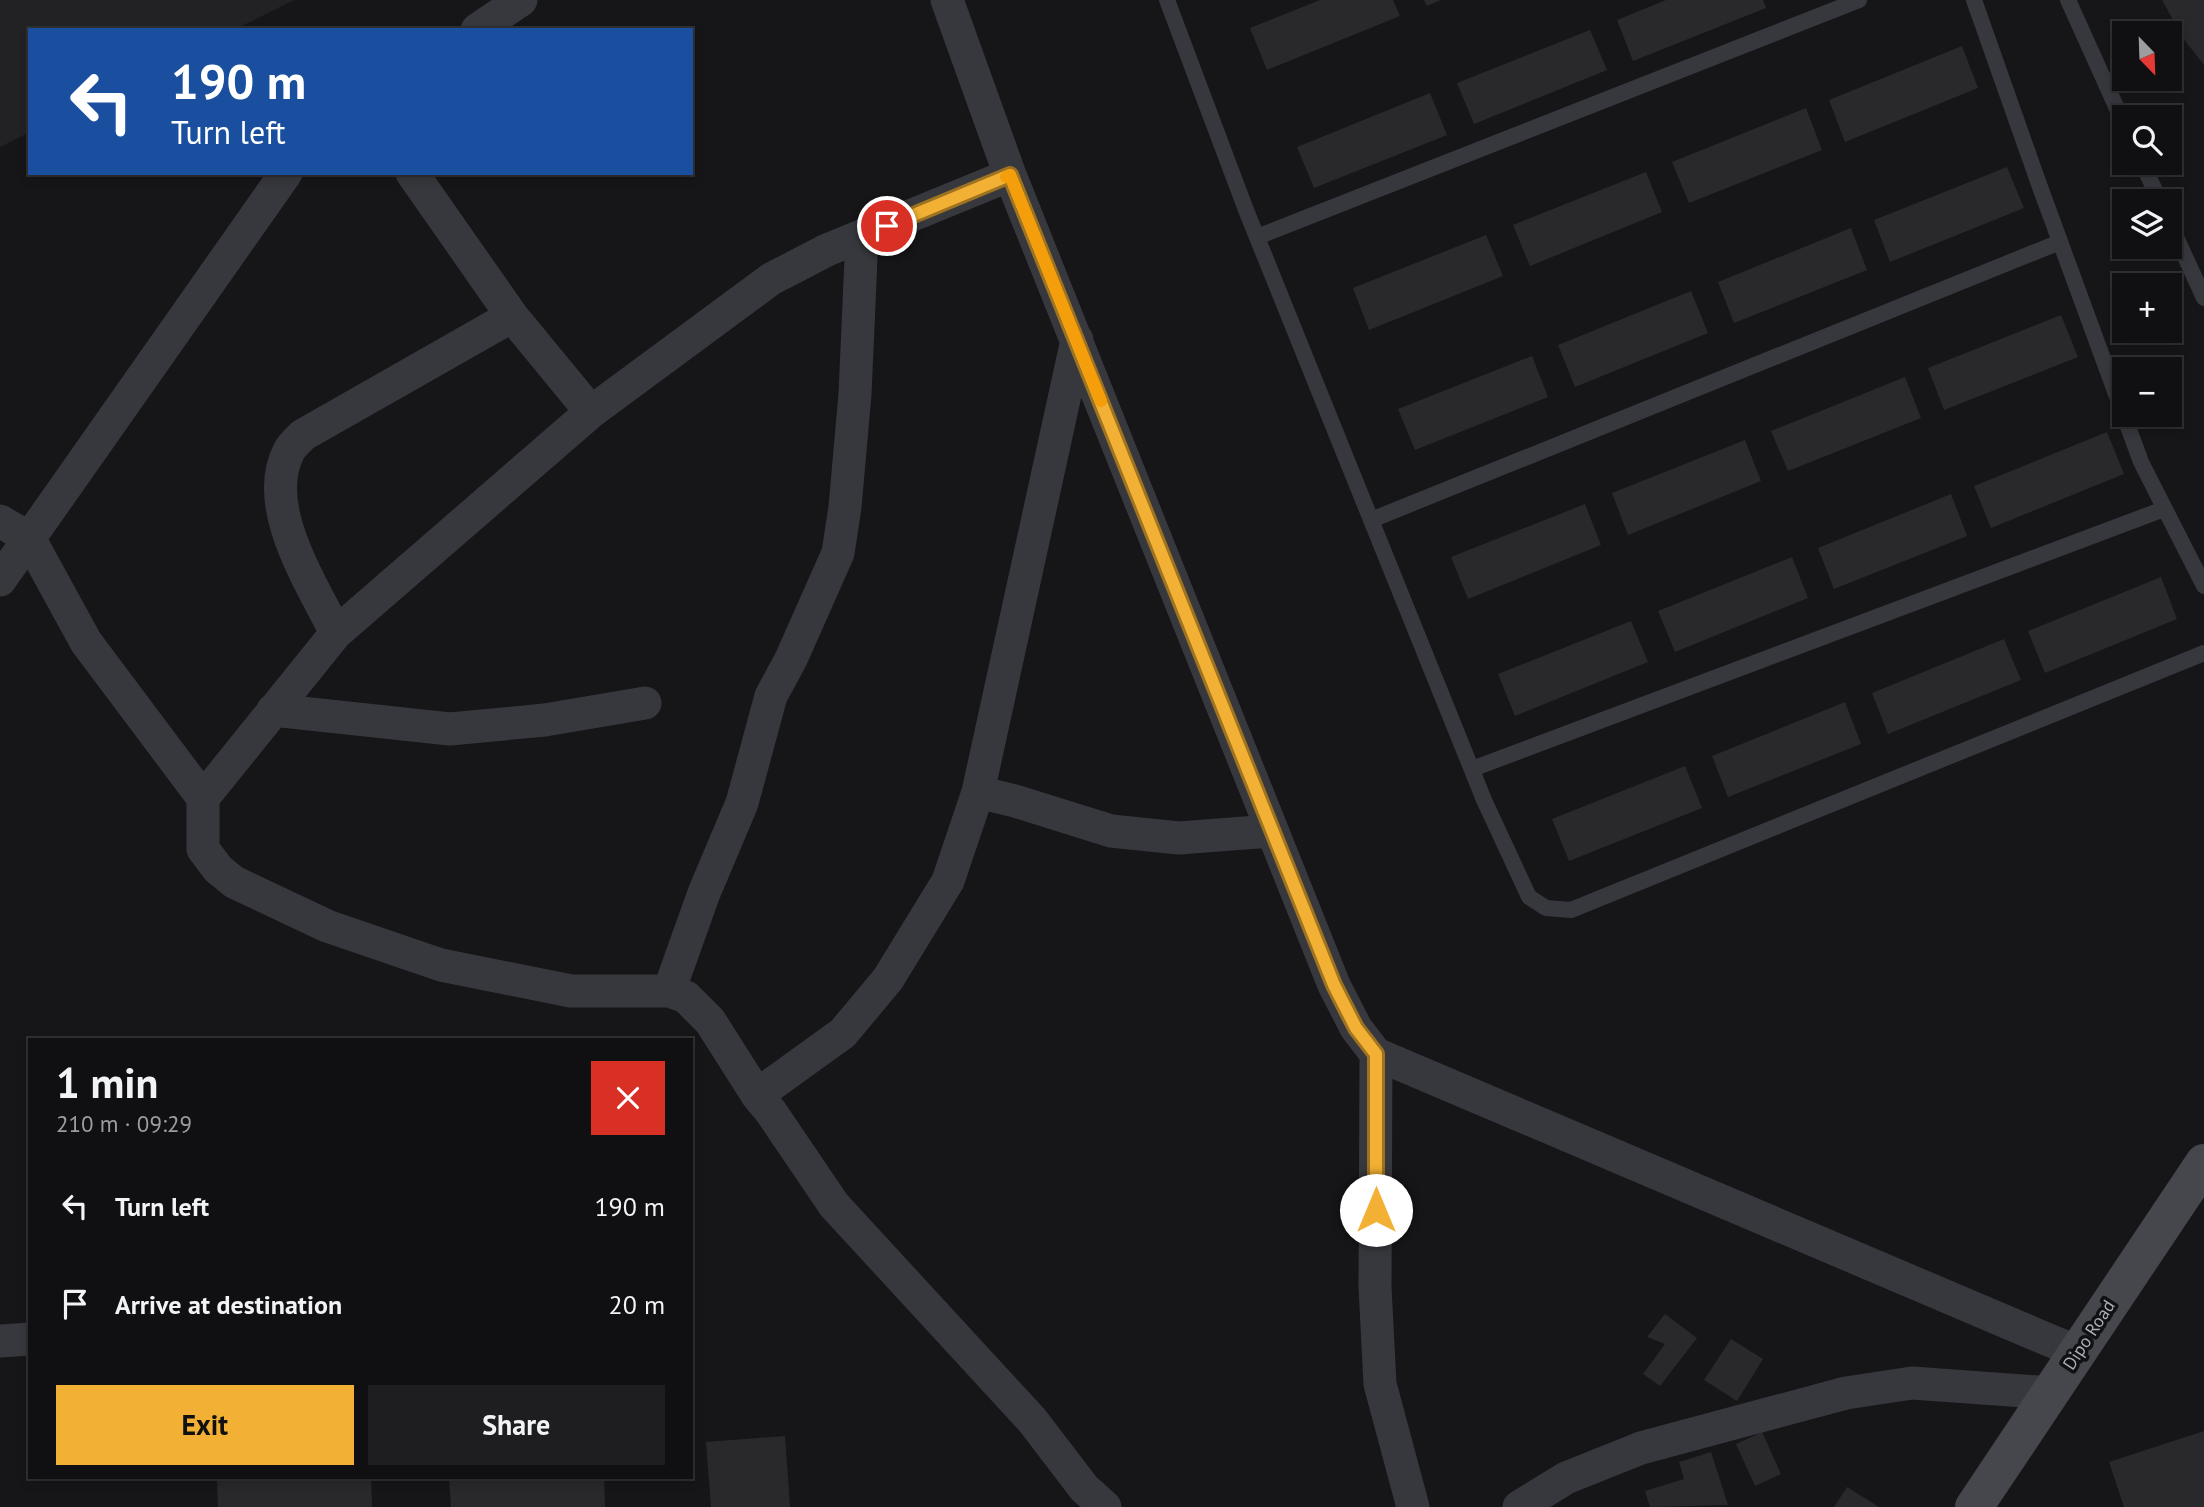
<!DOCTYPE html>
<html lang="en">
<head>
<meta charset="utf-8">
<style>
	:root { --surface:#101012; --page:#1e1e20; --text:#f1f3f6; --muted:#9c9d9f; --line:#303032; --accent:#f2b134 }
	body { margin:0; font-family:"PT Sans",sans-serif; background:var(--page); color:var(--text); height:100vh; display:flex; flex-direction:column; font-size:26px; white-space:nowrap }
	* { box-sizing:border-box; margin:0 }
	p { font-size:23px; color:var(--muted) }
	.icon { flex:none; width:38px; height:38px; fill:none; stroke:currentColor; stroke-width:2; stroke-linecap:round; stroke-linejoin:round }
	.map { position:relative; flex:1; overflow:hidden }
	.details { position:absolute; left:28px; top:1038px; width:665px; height:441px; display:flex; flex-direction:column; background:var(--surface); border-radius:0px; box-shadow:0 4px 10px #0003,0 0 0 2px var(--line) }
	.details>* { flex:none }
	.hud { position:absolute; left:28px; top:28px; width:665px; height:147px; border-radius:0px; box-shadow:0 4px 10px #0003,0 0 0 2px var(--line); background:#1a4fa0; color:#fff; overflow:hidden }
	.needle { width:46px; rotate:157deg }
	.buttons { position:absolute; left:2112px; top:21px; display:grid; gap:14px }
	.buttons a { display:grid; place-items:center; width:70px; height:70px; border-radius:0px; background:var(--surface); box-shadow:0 4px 10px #0003,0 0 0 2px var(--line); font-size:35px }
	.pin { position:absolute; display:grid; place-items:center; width:60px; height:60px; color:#fff; margin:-30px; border:4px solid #fff; border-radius:50%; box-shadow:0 2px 7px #0007 }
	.me { position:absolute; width:77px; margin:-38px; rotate:0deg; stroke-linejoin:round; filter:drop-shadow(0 0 5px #0008) }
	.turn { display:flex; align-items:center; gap:24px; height:147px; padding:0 28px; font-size:32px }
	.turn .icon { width:91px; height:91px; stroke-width:2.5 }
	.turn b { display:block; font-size:49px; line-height:60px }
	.round { display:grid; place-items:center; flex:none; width:74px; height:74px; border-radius:0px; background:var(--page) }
	.headline { display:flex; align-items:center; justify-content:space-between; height:119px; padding:0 28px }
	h1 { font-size:42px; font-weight:700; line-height:52px }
	.action { display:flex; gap:14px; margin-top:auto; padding:14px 28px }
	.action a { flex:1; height:80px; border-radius:0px; background:var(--accent); color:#111; font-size:28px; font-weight:700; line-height:80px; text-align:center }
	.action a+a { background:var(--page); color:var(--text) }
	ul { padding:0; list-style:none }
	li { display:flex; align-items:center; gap:21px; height:98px; padding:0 28px }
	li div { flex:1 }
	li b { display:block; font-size:26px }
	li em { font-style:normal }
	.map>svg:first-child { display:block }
	.built { fill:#222225 }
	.building { fill:#29292c }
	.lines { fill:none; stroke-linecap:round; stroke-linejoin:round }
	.service { stroke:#37383d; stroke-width:16 }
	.minor { stroke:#37383d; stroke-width:33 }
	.secondary { stroke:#45474d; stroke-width:38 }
	.route-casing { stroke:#9d7322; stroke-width:18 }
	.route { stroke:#f2b134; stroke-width:12 }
	.slow { stroke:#f59e0b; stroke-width:12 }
	.labels { text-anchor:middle; stroke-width:7; stroke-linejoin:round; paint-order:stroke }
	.street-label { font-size:18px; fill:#a8adb8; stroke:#111113 }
</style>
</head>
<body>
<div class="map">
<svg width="2204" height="1507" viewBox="0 0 2204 1507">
	<rect width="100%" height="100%" fill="#161618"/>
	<!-- built -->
	<path class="built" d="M0,0h294l-60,30h-204v102l-30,15z"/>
	<!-- building -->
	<path class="building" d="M1320,0h73l7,16 -133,54 -17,-42z
		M1424,0h17l-14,6z
		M1666,0h97l3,8 -133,53 -16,-41z
		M2162,0h42v65l-21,-27z
		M1590,30l17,40 -133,54 -17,-41z
		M1962,46l16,42 -133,54 -16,-42z
		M1430,93l17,42 -133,53 -17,-41z
		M1806,108l16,42 -133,53 -17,-41z
		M2007,167l17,41 -134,54 -16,-42z
		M1646,172l16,40 -132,54 -17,-41z
		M1851,228l16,42 -133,53 -16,-41z
		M1486,235l17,41 -134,54 -16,-42z
		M1691,291l17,42 -133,54 -17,-42z
		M2061,315l17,42 -134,53 -16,-42z
		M1532,356l16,41 -133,53 -17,-41z
		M1905,377l16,41 -133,53 -17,-40z
		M2107,432l17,42 -133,54 -17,-42z
		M1745,440l16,41 -133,54 -16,-42z
		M1951,494l16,42 -133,53 -16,-41z
		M1585,504l16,41 -133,54 -17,-42z
		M1792,557l16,41 -133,54 -17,-41z
		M2161,577l16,42 -132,54 -17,-42z
		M1631,621l17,41 -133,54 -17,-42z
		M2004,639l17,41 -133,54 -16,-41z
		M1845,702l16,42 -133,53 -16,-41z
		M1685,766l17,42 -133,53 -17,-42z
		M1665,1314l32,24 -37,48 -17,-12 22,-30 -18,-7z
		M1731,1339l32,20 -26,42 -33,-21z
		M2204,1431v76h-80l-15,-45z
		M1762,1432l19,42 -26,12 -19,-42z
		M785,1436l5,71h-79l-5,-65z
		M1711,1452l17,53 -78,2 -5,-16 39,-12 -5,-17z
		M217,1477h154l1,30h-154z
		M449,1477h155l1,30h-154z
		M1847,1487l32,20h-45z"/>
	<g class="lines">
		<!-- service -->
		<path class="service" d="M1167,0l79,210 238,590 45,97 17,11 25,2 633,-257
			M1974,0l66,187 101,275 63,124
			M2068,0l56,124
			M2142,163l18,38
			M2170,224l34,74
			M1257,237l602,-237
			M1371,520l689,-278
			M1472,769l692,-260"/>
		<!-- minor -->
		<path class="minor" d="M947,0l63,175 324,810 22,43 20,26 701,298
			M477,30l44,-30
			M412,173l100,143 79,96
			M1077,340l-99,452 37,9 96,30 68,7 92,-7
			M0,521l29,17 57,104 117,156v51l15,20 16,13 93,44 114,39 130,26h98l17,6 24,24 47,74 14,17 63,93 198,215 52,68 21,19
			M0,580l286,-407
			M336,633c-24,-49 -76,-127 -47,-182 3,-6 9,-11 14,-16l209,-119
			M273,710l177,19 95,-9 100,-17
			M203,798l133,-165 255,-221 180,-133 56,-29 183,-75
			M669,991l35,-98 38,-90 29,-107 20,-37 47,-106 7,-46 10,-113 7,-158
			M1376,1054l-1,233 5,97 33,123
			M757,1095l86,-62 45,-54 60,-98 30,-89
			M0,1341l30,-2
			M1519,1507l47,-29 75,-30 205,-55 66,-10 139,10"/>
		<!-- secondary -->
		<path class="secondary" d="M1974,1507l230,-344"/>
	</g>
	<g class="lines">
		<defs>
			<path id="route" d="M887,226l123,-51 324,810 22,43 20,26v156"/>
		</defs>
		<!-- route casing -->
		<use href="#route" class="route-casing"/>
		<!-- route -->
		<use href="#route" class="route"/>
		<!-- slow -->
		<path class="slow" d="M1006,177l4,-2 91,226"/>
	</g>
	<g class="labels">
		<!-- street labels -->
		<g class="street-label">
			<text transform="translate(2089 1335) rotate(-57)" y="6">Dipo Road</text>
		</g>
	</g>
</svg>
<div class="buttons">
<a><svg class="needle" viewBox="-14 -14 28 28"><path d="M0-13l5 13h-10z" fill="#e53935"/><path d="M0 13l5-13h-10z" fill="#9c9d9f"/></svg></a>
<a><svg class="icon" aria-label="search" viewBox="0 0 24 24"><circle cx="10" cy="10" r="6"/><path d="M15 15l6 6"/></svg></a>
<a><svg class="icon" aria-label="layers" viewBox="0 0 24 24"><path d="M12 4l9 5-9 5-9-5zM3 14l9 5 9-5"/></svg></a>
<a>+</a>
<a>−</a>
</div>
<div class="pin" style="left:887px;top:226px;background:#d93025"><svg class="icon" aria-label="arrive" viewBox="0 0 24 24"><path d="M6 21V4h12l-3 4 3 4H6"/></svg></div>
<svg class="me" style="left:1376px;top:1210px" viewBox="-20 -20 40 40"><circle r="19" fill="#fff"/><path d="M0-13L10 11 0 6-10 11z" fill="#f2b134"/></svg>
<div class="hud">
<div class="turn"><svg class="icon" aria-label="left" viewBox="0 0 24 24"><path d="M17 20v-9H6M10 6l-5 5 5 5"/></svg><div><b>190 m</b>Turn left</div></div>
</div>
<section class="details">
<div class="headline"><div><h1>1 min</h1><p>210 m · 09:29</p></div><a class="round" style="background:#d93025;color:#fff"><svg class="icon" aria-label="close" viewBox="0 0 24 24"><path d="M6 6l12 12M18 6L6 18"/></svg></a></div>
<ul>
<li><svg class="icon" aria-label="left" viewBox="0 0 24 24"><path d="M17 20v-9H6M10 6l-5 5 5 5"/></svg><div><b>Turn left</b></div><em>190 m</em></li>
<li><svg class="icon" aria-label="arrive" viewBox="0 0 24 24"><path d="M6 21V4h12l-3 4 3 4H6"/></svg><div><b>Arrive at destination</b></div><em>20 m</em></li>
</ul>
<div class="action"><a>Exit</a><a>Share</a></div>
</section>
</div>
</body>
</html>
